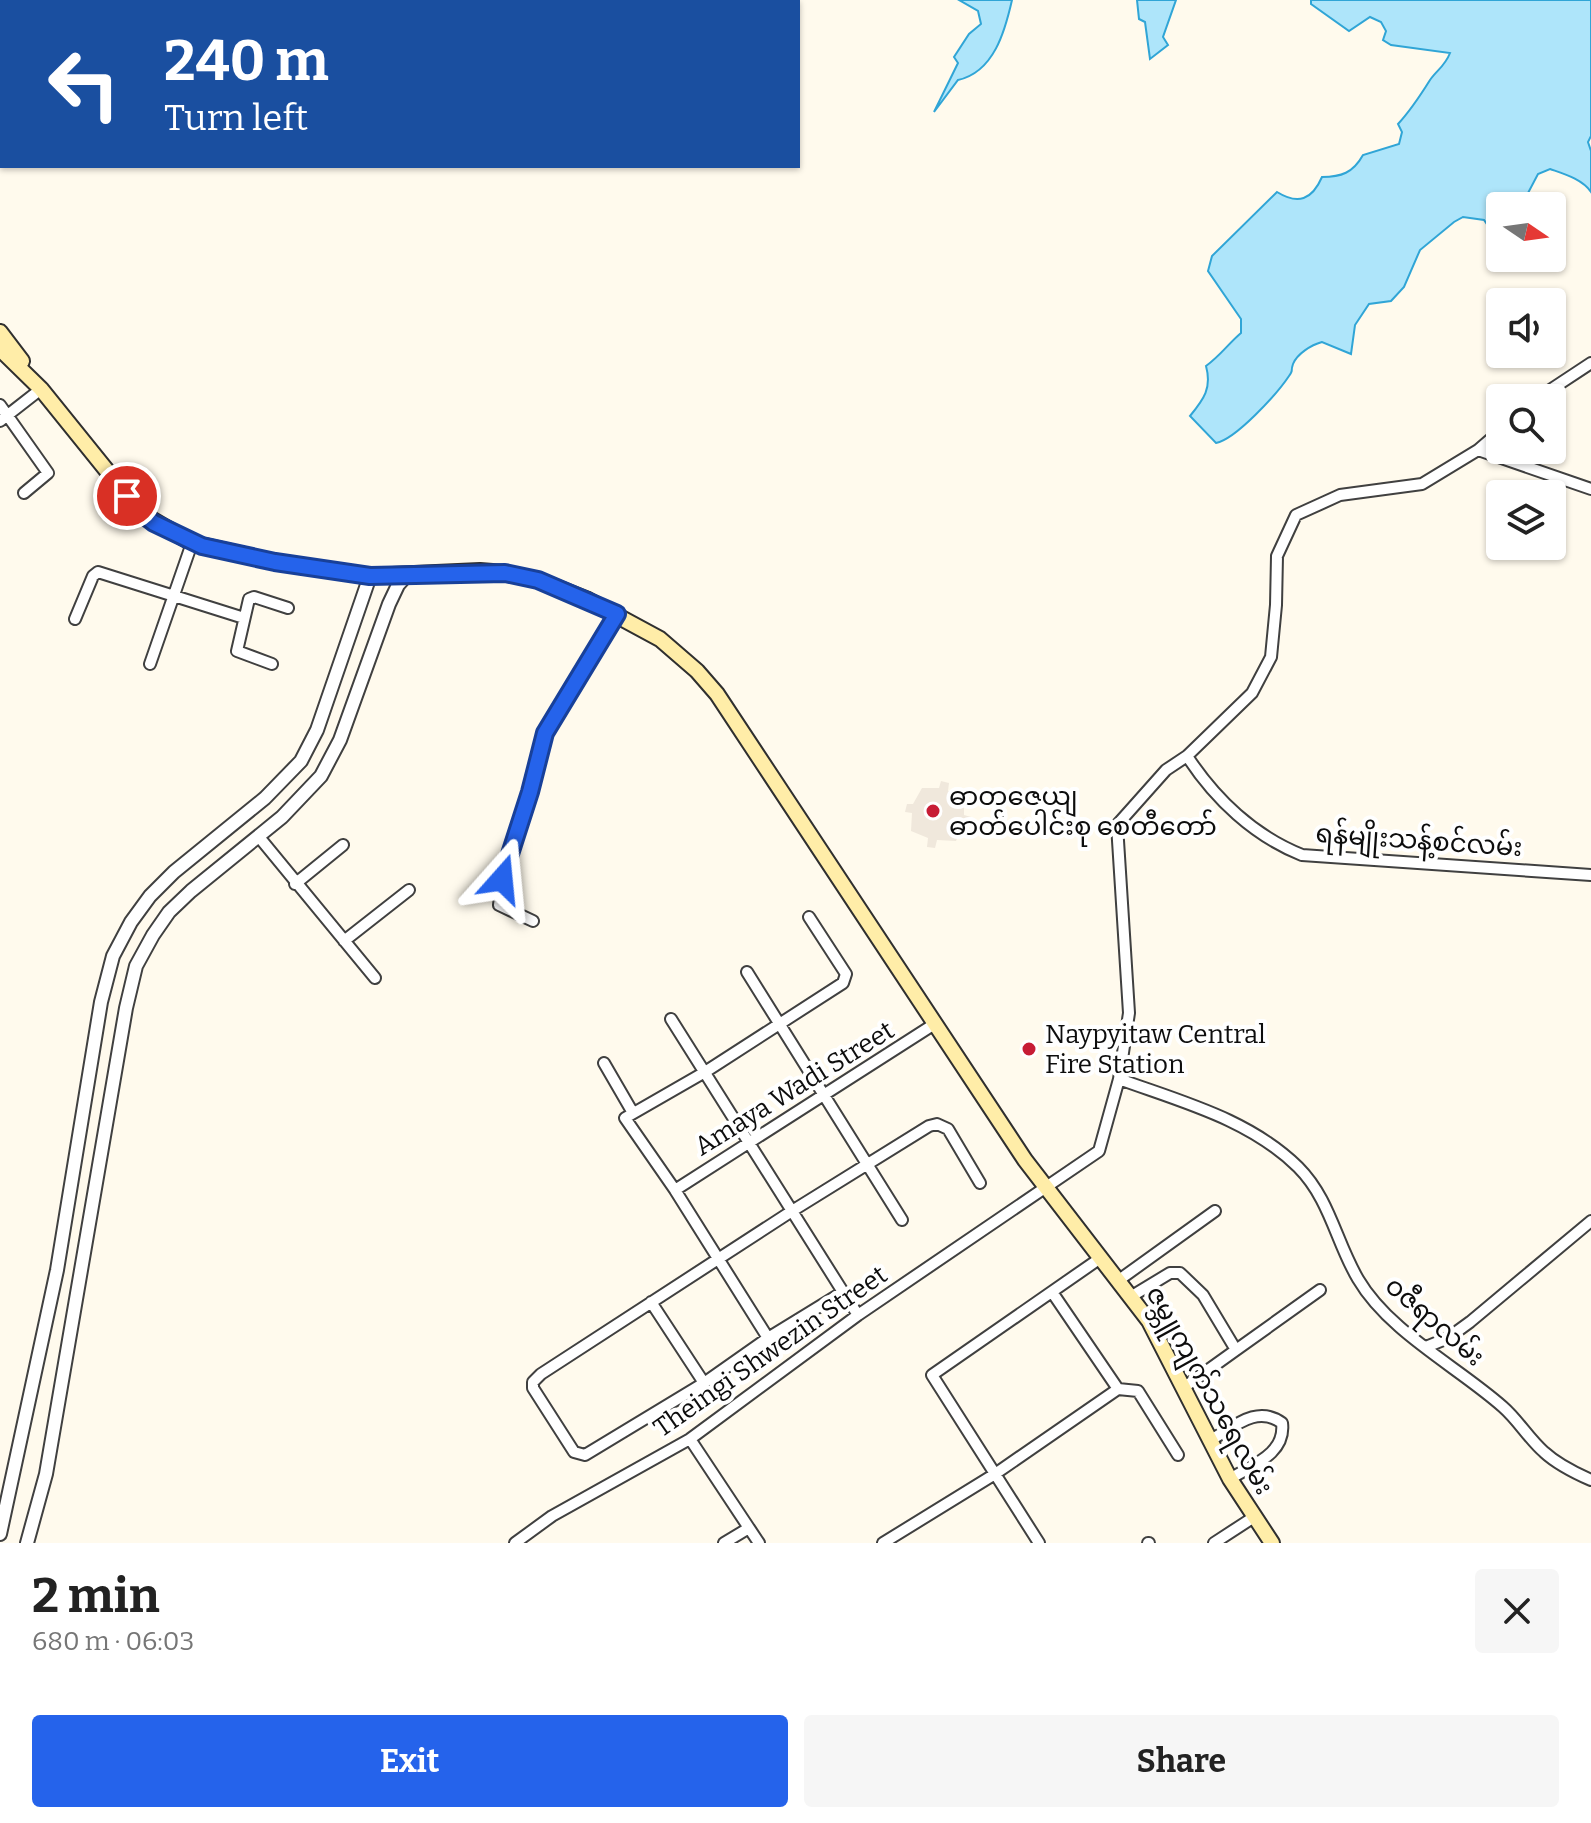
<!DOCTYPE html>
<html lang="en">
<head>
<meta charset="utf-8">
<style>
	:root { --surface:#fff; --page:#f6f6f6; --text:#222; --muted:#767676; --accent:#2563eb }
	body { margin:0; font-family:Bitter,"Noto Sans Myanmar",serif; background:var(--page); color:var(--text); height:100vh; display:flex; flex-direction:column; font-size:30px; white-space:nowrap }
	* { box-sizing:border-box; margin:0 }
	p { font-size:26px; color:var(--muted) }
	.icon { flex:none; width:44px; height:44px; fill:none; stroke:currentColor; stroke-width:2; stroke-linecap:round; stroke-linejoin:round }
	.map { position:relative; height:1543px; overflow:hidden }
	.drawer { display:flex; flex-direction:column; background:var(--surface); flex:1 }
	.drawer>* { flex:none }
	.top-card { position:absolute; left:0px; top:0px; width:800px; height:168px; box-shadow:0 2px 6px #0004; background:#1a4fa0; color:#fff; overflow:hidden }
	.needle { width:52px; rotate:103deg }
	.buttons { position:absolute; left:1486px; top:192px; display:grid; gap:16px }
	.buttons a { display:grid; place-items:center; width:80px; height:80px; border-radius:8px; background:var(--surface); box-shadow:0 2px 6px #0004; font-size:40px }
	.pin { position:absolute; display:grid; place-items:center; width:68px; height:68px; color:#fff; margin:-34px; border:4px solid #fff; border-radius:50%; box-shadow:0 2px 8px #0007 }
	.me { position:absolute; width:88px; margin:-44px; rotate:18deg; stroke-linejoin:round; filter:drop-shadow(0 0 6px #0008) }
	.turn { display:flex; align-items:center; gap:28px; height:168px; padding:0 32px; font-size:36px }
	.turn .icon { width:104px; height:104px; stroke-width:2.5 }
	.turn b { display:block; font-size:56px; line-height:68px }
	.round { display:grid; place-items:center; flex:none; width:84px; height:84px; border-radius:8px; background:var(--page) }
	.summary { display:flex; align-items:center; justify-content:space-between; height:136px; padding:0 32px }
	h1 { font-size:48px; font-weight:700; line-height:60px }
	.cta { display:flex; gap:16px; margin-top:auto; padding:16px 32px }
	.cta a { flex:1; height:92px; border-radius:8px; background:var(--accent); color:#fff; font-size:32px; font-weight:700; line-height:92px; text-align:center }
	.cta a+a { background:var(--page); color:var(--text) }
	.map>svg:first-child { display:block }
	.plaza { fill:#f0e8dc }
	.water { fill:#aee5fa; stroke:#30a5d6; stroke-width:2 }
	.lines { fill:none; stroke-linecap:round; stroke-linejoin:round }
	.minor-casing { stroke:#404040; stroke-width:14 }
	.tertiary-casing { stroke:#404040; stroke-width:16 }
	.secondary-casing { stroke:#2f2f2f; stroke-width:18 }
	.minor { stroke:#fff; stroke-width:10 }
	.tertiary { stroke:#fff; stroke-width:12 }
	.secondary { stroke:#ffeda8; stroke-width:14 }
	.route-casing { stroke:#184099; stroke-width:20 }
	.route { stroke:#2563eb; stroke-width:14 }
	.poi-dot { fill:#c71c35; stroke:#fff; stroke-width:3 }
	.labels { text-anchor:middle; stroke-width:8; stroke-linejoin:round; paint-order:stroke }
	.poi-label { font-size:26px; fill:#0d0d0d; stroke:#fff; text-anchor:start }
	.street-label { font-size:26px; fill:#0d0d0d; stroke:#fff }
</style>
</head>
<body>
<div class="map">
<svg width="1591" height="1543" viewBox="0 0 1591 1543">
	<rect width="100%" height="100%" fill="#fffaed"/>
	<!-- plaza -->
	<path class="plaza" d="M941,781l8,2 -1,8 16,6v18l7,2 -2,8 -6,-1 -7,17 -19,-1 -2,8 -8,-1 1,-9 -17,-7 1,-18 -7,-1 2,-8h6l9,-16h17z"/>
	<!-- water -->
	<path class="water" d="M959,0h53c-7,31 -18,72 -54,80l-24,32 24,-49 -4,-6 15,-23 12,-10 -3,-13z
		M1137,0h39l-13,37 5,8 -18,14 -5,-37 -6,-3z
		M1311,0h280v136l-3,6 3,9v41c-9,-13 -27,-18 -41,-23l-12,5 -10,19 -1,13h-27v37l-16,-23 -21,-3 -9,5 -34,28 -16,37 -13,14 -22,3 -14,21 -4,29 -29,-12c-11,3 -25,12 -29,22 -3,9 1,5 -4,12 -12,18 -53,63 -73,67l-26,-27c14,-17 22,-28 16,-50 15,-11 22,-22 35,-33v-14l-33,-48 4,-15 65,-64c21,13 35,8 45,-15 19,0 31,-4 41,-22l36,-11 3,-12 -4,-8c13,-14 22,-28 32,-44 7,-10 15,-14 20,-27l-59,-8 -8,-5 3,-9 -5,-9 -11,-5 -21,14 -38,-27z"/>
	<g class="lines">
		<defs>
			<path id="minor" d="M1538,398l53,-35
				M0,405l48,68 -24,20
				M0,421l41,-32
				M1478,450l113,39
				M75,619l18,-43 5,-4 146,46
				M150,664l42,-121
				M272,664l-35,-13 12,-52 5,-2 34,11
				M1187,756c28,43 67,80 115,99l289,20
				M259,837l116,141
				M295,884l48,-39
				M533,921l-34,-16 3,-26 28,-87 15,-59 72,-119
				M344,941l65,-51
				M747,972l155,248
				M671,1019c58,91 115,182 172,273l-75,46 -93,-148 -50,-72 80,-46 138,-89 3,-9 -37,-57
				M604,1063l29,50
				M1119,1079c63,23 130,40 179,88 32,32 38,75 60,112 31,53 100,88 145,128 15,13 26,32 41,45 13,12 31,21 47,28
				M675,1190l261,-167
				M1119,1280l96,-69
				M843,1292l15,23
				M1052,1292l66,97 20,2 40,64
				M1132,1296l38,-23h10l23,22 33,55 84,-60
				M651,1302l53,81
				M768,1338l-64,45 -119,72 -11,-3 -41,-64v-6l8,-8 251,-163 137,-85 8,-2 11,5 32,54
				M1426,1347l22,-9 22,-16 121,-101
				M1183,1388l53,-38
				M690,1439l59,89 -25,15
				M1209,1441c24,-13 47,-37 73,-18 4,31 -30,42 -52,56
				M749,1528l10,15
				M515,1543l37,-27 138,-77 168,-124 241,-164 20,-72 10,-66 -12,-188 49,-55 21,-14 65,-63 19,-36 5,-52 1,-49 19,-41 44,-20 82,-11 56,-34 22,-19
				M883,1543l112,-69 123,-85
				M1039,1543l-107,-168 167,-116
				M1148,1543h1
				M1214,1543l40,-26"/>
			<path id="tertiary" d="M0,1534l57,-264 44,-268 12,-46 18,-34 19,-26 24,-24 91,-74 36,-37 16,-31 53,-154
				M27,1543l19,-69 80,-466 10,-42 17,-31 16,-23 22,-21 91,-74 39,-41 19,-36 49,-136 9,-19 9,-10"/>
			<path id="secondary" d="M7,2l1,-2
				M42,2l1,-2
				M0,20l2,-5
				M0,108l2,-5
				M0,332l22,29
				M0,349l41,40 100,124 51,30 83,19 95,14 110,-5 25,2 33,7 48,19 74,40 37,32 20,23 308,466 124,161 81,158 42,64"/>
		</defs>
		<!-- minor casing -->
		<use href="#minor" class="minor-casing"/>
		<!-- tertiary casing -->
		<use href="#tertiary" class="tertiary-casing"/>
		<!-- secondary casing -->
		<use href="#secondary" class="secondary-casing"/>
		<!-- minor -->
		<use href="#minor" class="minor"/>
		<!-- tertiary -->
		<use href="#tertiary" class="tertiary"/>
		<!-- secondary -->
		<use href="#secondary" class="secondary"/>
	</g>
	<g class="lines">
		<defs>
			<path id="route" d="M127,496l14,17 13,10 48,23 73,16 95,14 135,-3 33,7 79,34 -72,119 -15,59 -28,87"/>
		</defs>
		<!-- route casing -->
		<use href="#route" class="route-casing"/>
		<!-- route -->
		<use href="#route" class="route"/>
	</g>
	<!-- markers -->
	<g class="poi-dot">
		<circle cx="933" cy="811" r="8"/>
		<circle cx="1029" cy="1049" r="8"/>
	</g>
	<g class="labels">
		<!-- poi labels -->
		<g class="poi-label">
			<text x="949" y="805">ဓာတုဇေယျ<tspan x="949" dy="30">ဓာတ်ပေါင်းစု စေတီတော်</tspan></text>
			<text x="1045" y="1043">Naypyitaw Central<tspan x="1045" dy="30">Fire Station</tspan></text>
		</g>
		<!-- street labels -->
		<g class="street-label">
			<text transform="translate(1419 840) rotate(4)" y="9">ရန်မျိုးသန့်စင်လမ်း</text>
			<text transform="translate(794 1088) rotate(-32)" y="9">Amaya Wadi Street</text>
			<text transform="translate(1435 1321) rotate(41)" y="9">ဝဇီရာလမ်း</text>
			<text transform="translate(770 1351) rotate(-35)" y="9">Theingi Shwezin Street</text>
			<text transform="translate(1210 1390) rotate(61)" y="9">ဇမ္ဘူကျက်သရေလမ်း</text>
		</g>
	</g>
</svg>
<div class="buttons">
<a><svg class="needle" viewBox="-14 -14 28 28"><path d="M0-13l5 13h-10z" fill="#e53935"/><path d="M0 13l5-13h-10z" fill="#767676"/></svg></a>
<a><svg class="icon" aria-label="sound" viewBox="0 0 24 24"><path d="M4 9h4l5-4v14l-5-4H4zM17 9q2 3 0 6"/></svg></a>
<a><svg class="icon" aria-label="search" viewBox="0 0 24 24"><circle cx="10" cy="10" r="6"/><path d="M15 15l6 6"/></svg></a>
<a><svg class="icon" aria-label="layers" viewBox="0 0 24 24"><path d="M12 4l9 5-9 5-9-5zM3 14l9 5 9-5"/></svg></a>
</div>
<div class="pin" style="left:127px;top:496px;background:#d93025"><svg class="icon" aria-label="arrive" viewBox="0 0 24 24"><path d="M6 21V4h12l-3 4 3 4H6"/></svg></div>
<svg class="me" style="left:502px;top:879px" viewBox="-20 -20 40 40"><path d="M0-17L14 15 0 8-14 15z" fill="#2563eb" stroke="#fff" stroke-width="4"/></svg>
<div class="top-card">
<div class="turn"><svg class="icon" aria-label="left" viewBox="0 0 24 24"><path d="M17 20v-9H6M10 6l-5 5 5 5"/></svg><div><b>240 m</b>Turn left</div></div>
</div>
</div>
<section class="drawer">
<div class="summary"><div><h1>2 min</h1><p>680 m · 06:03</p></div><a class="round"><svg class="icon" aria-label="close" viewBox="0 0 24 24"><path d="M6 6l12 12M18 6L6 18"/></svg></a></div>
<div class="cta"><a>Exit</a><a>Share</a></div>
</section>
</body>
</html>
